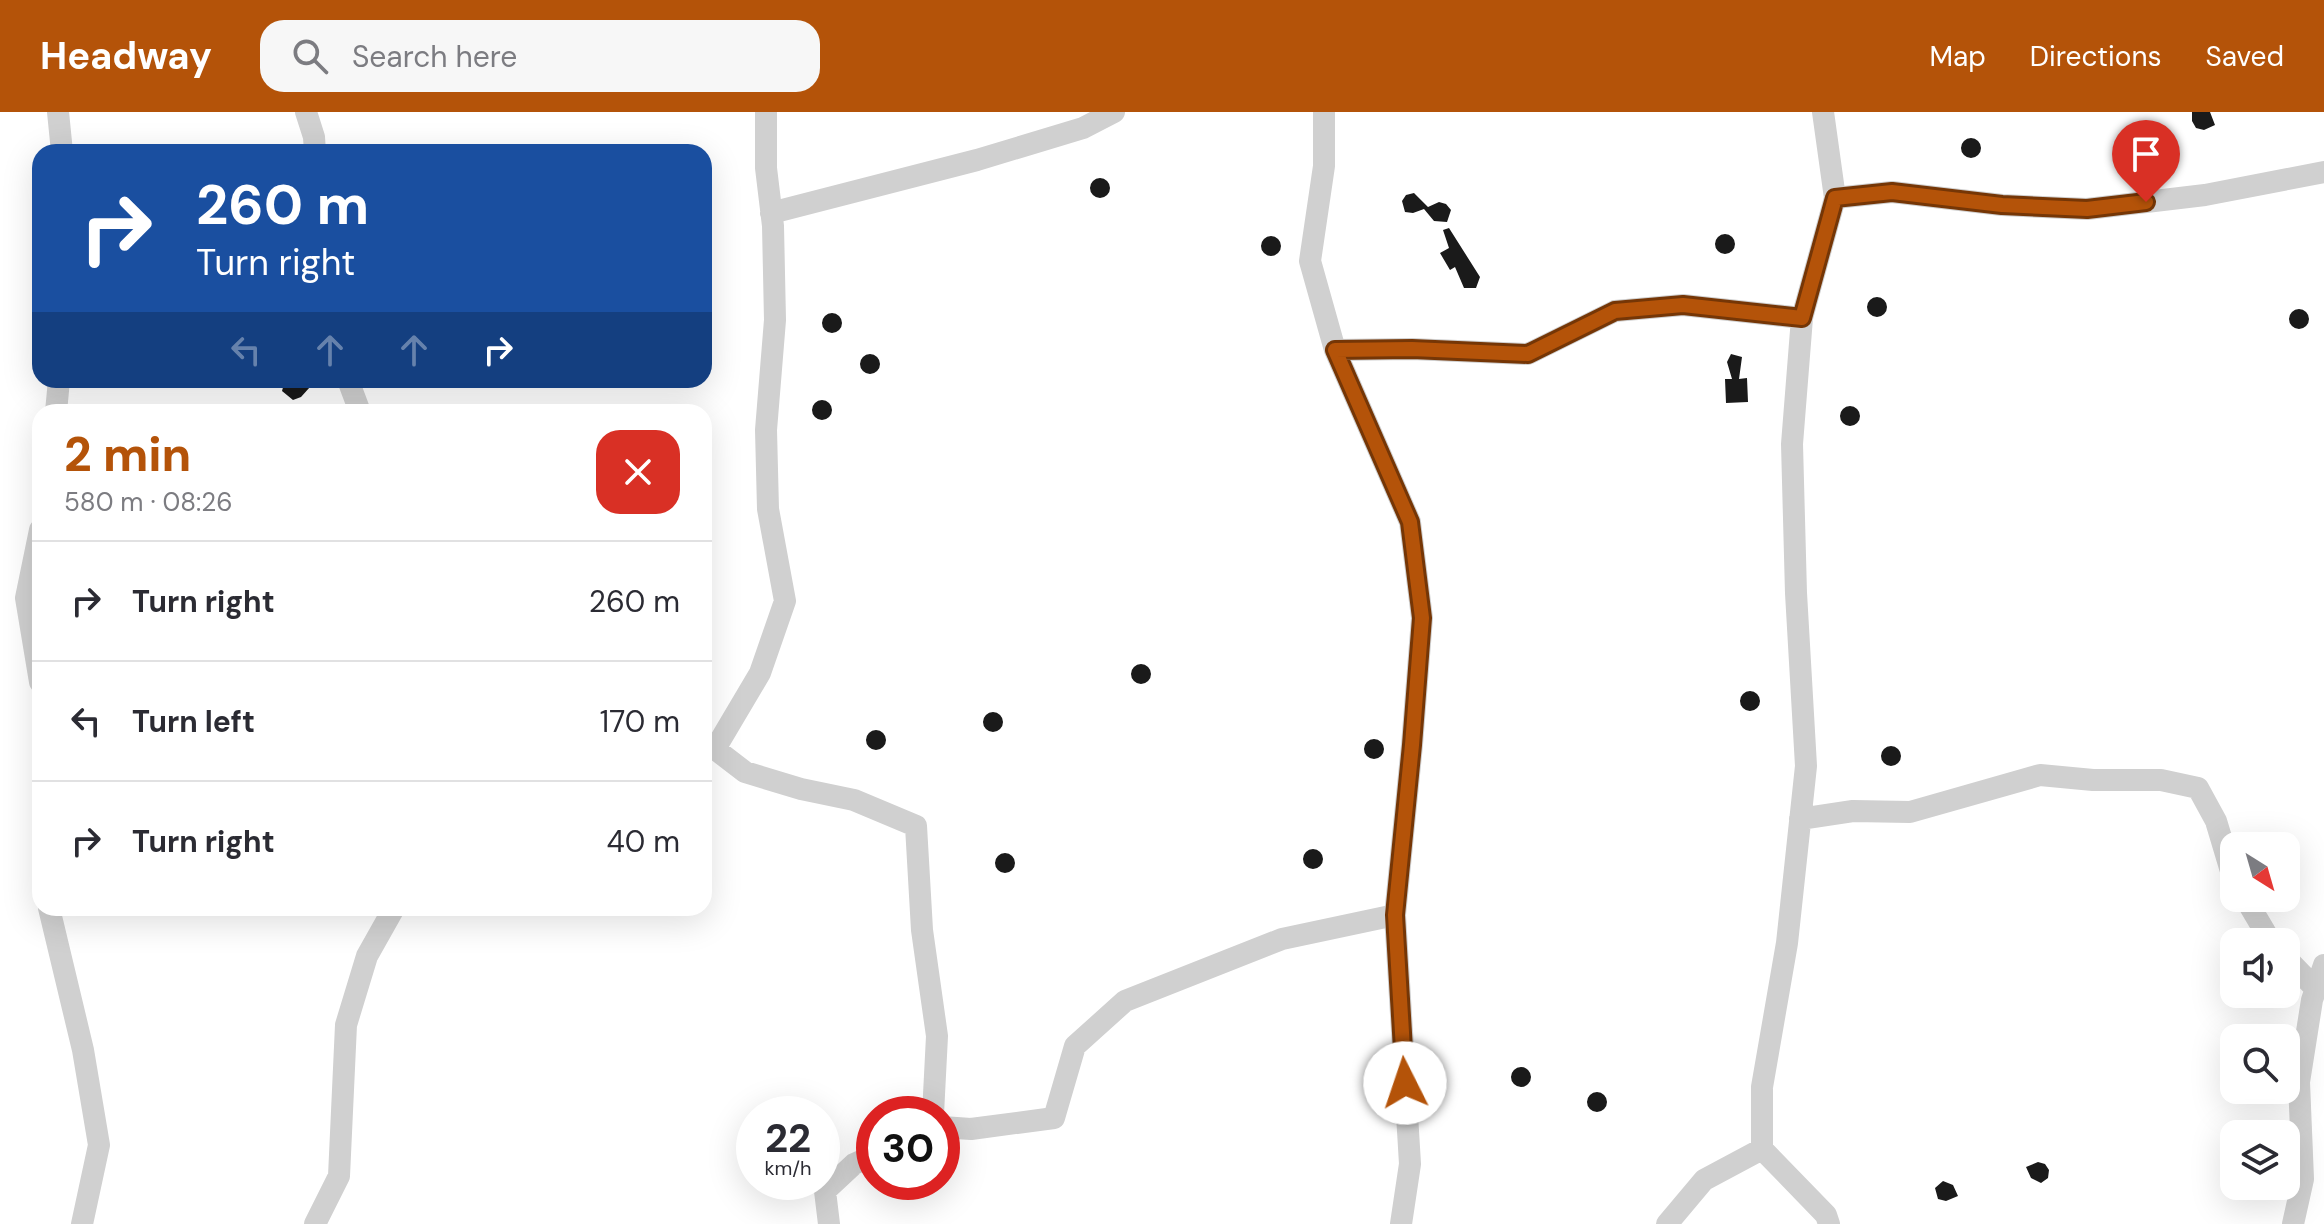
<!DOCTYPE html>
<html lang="en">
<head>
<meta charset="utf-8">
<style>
	:root { --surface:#fff; --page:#f7f7f7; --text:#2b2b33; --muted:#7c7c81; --line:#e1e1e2; --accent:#b45309 }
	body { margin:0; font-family:"DM Sans",sans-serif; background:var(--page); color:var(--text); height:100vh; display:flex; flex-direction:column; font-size:30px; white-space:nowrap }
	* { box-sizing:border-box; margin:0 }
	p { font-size:26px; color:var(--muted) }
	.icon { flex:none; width:44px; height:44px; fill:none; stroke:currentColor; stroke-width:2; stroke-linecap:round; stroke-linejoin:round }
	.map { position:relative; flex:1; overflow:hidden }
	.details { position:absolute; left:32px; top:292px; width:680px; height:512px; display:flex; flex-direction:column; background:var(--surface); border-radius:24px; box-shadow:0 8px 32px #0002 }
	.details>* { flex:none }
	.banner { position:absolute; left:32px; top:32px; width:680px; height:244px; border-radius:24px; box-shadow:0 8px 32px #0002; background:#1a4fa0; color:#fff; overflow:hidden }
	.needle { width:52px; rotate:143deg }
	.fabs { position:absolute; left:2220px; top:720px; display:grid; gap:16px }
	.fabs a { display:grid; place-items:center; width:80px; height:80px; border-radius:16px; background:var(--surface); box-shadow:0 8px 32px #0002; font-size:40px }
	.speed { position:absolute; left:736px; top:984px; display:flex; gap:16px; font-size:40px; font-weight:700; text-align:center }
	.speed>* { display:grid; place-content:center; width:104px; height:104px; border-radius:50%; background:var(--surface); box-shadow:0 8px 32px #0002; line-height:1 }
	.speed small { font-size:20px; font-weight:400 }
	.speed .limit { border:12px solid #d22; background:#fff; color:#111 }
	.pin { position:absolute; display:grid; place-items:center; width:68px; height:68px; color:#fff; margin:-82px -34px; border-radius:50% 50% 50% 0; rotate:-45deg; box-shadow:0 0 8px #0007 }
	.pin .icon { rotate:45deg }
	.me { position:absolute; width:88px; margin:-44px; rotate:356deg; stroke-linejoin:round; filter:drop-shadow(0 0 6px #0008) }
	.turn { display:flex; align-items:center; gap:28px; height:168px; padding:0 32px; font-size:36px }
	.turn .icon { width:104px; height:104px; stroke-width:2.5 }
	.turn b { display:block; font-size:56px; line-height:68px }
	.lanes { display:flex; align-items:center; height:76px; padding:0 32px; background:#0003; justify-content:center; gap:40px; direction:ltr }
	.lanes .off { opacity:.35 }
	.round { display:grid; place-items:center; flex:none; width:84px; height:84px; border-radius:24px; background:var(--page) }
	.summary { display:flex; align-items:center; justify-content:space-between; height:136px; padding:0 32px }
	h1 { font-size:48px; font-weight:800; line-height:60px; color:var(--accent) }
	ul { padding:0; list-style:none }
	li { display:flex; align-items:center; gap:24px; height:120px; padding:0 32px; border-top:2px solid var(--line) }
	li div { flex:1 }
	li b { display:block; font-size:30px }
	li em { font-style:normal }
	header { display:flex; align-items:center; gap:48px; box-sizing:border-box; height:112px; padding:0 40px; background:var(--accent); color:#fff }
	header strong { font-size:38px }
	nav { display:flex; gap:44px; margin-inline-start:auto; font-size:28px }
	.search { width:560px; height:72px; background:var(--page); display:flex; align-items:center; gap:20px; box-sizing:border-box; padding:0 28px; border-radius:24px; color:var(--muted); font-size:30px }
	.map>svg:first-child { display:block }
	.building { fill:#1a1a1a }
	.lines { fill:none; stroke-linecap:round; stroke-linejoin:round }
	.minor { stroke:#d0d0d0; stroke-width:22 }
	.route-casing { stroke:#753606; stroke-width:20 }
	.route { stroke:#b45309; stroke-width:14 }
</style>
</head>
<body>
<header>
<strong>Headway</strong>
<div class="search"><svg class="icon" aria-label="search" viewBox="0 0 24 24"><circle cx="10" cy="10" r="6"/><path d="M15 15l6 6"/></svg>Search here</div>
<nav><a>Map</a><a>Directions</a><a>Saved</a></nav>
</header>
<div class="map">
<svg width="2324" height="1112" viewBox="0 0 2324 1112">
	<rect width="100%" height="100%" fill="#fff"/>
	<!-- building -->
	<path class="building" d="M2192,0h18l5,13 -11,5 -8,-2 -4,-7z
		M1961 36a10 10 0 1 1 20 0a10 10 0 1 1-20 0Z
		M1090 76a10 10 0 1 1 20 0a10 10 0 1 1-20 0Z
		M1414,81l14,14 11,-5 7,2 5,6 -4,12 -13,-1 -10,-12 -11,4 -8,-1 -3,-11 4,-6z
		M1449,116l31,49 -4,11h-12l-9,-21 -5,3 -10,-17 9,-5 -6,-18z
		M1715 132a10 10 0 1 1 20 0a10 10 0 1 1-20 0Z
		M1261 134a10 10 0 1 1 20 0a10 10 0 1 1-20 0Z
		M1867 195a10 10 0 1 1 20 0a10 10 0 1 1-20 0Z
		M2289 207a10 10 0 1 1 20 0a10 10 0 1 1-20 0Z
		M822 211a10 10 0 1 1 20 0a10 10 0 1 1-20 0Z
		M860 252a10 10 0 1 1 20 0a10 10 0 1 1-20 0Z
		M1731,242l11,3 -3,22 8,-1 1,24 -22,1 -1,-24h7l-5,-17z
		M285,268h17l8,7 -9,10 -8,3 -11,-9z
		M812 298a10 10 0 1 1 20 0a10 10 0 1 1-20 0Z
		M1840 304a10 10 0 1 1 20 0a10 10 0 1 1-20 0Z
		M1131 562a10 10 0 1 1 20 0a10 10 0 1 1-20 0Z
		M1740 589a10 10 0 1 1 20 0a10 10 0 1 1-20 0Z
		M983 610a10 10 0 1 1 20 0a10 10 0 1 1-20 0Z
		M866 628a10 10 0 1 1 20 0a10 10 0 1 1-20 0Z
		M1364 637a10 10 0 1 1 20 0a10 10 0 1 1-20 0Z
		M1881 644a10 10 0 1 1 20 0a10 10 0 1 1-20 0Z
		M1303 747a10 10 0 1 1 20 0a10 10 0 1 1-20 0Z
		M995 751a10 10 0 1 1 20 0a10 10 0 1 1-20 0Z
		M1511 965a10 10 0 1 1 20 0a10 10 0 1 1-20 0Z
		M1587 990a10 10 0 1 1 20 0a10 10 0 1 1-20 0Z
		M2038,1050l7,2 4,6 -1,8 -7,5 -10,-5 -5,-11z
		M1943,1069l10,4 5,11 -12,5 -8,-2 -3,-11z"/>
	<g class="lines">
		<!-- minor -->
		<path class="minor" d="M58,0l4,40
			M306,0l8,25 1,15
			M766,0v56l7,58 2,94 -9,110 2,79 17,92 -25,72 -45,76 30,23 56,17 53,11 62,26 6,104 15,106 -4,78
			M1324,0v54l-14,95 25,89 75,172 12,96 -10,127 -17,170 15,249 -9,60
			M1823,0l12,86 -33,120 -10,126 4,149 10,173 -19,177 -25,144v62l64,66 3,9
			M1835,86l57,-6 110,13 85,4 118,-14 119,-23
			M771,101l206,-53 106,-32 31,-16
			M1335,238l77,-1 116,5 87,-43 68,-6 119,13
			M348,268l12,32
			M56,300l3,-32
			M40,418l-14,68 14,84
			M1800,707l53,-8 57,1 130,-37 53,5h68l37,8 18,33 18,60
			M2245,786l26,44
			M49,796l34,142 16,95 -17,79
			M2286,846l30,31
			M942,1015l29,2 83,-11 21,-72 50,-45 157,-62 113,-24
			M315,1112l24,-48 7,-151 21,-69 27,-48
			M829,1112l-4,-33 29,-27 20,-9
			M1667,1112l37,-44 58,-31
			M2293,1112l10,-45 -4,-97 13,-82 12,-35"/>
	</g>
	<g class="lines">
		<defs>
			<path id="route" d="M1405,971l-10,-168 17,-170 10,-127 -12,-96 -75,-172 77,-1 116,5 87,-43 68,-6 119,13 33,-120 57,-6 110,13 85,4 59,-7"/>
		</defs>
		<!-- route casing -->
		<use href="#route" class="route-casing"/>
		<!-- route -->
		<use href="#route" class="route"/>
	</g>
</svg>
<div class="fabs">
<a><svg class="needle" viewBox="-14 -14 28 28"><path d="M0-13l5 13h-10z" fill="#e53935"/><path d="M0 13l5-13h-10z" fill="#7c7c81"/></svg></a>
<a><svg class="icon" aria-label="sound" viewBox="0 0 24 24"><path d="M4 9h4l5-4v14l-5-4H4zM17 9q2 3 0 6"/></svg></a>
<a><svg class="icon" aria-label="search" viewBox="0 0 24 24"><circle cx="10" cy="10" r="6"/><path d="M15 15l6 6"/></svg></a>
<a><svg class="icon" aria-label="layers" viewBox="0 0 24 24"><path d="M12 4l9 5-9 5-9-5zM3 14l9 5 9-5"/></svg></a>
</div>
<div class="speed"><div>22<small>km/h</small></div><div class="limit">30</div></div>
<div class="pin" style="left:2146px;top:90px;background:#d93025"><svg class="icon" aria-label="arrive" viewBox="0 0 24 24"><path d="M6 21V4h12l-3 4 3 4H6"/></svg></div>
<svg class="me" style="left:1405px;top:971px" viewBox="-20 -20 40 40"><circle r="19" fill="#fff"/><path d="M0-13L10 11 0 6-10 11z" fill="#b45309"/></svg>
<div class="banner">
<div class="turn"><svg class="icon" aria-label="right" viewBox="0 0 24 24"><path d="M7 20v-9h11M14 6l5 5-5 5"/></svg><div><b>260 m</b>Turn right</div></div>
<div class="lanes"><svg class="icon off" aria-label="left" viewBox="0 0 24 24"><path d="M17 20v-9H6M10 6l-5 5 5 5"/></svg><svg class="icon off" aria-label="ahead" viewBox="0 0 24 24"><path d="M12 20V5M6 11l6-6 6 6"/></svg><svg class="icon off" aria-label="ahead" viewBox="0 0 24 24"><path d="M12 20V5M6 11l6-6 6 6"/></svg><svg class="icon" aria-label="right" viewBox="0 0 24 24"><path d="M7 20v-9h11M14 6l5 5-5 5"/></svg></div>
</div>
<section class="details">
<div class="summary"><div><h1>2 min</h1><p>580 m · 08:26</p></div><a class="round" style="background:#d93025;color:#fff"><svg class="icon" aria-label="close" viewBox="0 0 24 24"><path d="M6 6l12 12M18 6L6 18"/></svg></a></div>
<ul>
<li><svg class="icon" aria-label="right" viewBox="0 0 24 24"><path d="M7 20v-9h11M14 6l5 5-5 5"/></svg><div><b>Turn right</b></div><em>260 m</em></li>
<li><svg class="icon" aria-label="left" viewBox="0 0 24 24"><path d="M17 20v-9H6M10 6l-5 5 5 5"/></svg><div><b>Turn left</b></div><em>170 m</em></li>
<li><svg class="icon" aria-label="right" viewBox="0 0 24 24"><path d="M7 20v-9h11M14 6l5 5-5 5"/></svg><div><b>Turn right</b></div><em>40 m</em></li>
</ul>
</section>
</div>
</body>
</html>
